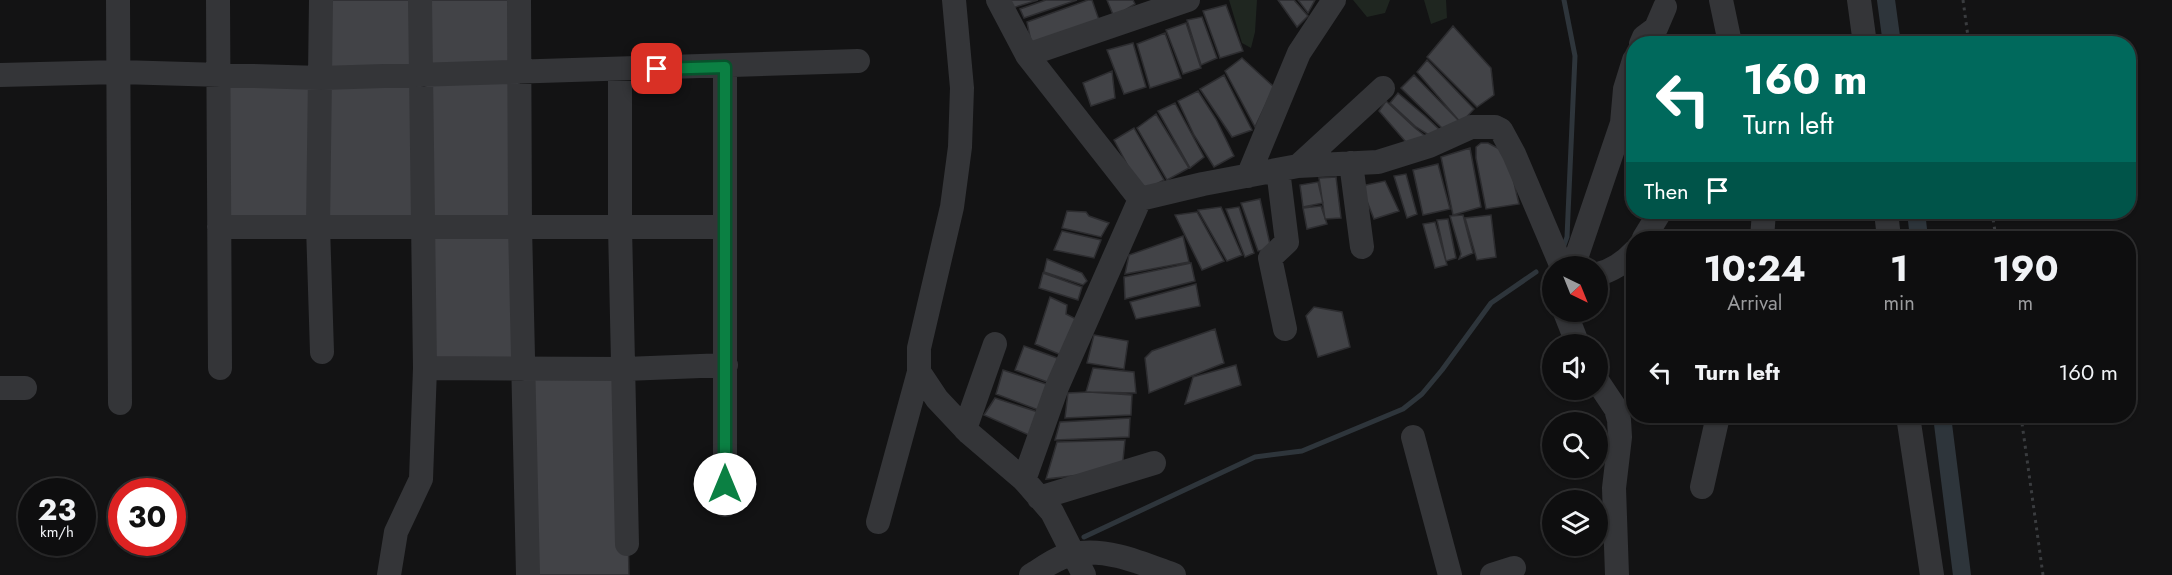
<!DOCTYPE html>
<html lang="en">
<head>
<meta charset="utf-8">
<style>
	:root { --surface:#0e0e0f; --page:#171718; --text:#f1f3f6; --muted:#9b9c9e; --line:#2e2e2f }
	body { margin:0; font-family:Jost,sans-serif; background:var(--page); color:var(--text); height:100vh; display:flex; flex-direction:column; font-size:22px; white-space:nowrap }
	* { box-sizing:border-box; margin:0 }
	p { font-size:20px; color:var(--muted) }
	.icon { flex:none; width:33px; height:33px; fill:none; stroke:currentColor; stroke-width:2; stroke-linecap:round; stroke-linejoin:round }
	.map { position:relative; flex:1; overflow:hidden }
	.sheet { position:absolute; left:1626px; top:231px; width:510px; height:192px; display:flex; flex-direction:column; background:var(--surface); border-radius:24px; box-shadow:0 2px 4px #0004,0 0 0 2px var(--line) }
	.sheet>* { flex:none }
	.banner { position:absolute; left:1626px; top:36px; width:510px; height:183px; border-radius:24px; box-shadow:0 2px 4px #0004,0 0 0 2px var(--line); background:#00695c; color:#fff; overflow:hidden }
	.needle { width:39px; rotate:137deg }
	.controls { position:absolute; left:1542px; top:256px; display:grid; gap:12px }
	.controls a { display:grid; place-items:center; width:66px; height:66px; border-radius:50%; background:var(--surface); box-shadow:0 2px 4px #0004,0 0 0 2px var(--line); font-size:30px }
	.speed { position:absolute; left:18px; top:478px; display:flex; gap:12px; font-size:30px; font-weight:700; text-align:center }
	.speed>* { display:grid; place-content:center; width:78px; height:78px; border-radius:50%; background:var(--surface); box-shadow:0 2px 4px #0004,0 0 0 2px var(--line); line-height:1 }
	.speed small { font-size:15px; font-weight:400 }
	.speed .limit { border:9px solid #d22; background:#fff; color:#111 }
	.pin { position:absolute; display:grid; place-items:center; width:51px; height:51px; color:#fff; margin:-26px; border-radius:12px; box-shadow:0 3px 9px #0006 }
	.me { position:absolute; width:66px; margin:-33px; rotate:0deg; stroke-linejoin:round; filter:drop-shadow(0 0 4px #0008) }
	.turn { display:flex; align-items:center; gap:21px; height:126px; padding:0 18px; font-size:27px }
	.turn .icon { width:78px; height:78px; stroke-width:2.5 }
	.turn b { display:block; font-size:42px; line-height:51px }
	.then { display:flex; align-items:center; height:57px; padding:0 18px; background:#0003; gap:12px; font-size:22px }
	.eta { display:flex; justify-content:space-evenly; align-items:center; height:102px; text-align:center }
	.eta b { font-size:36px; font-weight:700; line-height:42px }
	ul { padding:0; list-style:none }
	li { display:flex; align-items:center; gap:18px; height:78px; padding:0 18px }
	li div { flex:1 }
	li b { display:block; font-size:22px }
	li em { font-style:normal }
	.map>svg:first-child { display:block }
	.green { fill:#1f2620 }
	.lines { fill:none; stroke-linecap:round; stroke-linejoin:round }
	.stream { stroke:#2e353b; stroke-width:5 }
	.canal { stroke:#2e353b; stroke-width:18 }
	.building { fill:#424347; stroke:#2d2d30; stroke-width:1.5 }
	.path { stroke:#3a3c3f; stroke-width:3; stroke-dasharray:3 4.5; stroke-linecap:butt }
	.minor { stroke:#343538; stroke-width:24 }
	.route-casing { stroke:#07532c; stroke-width:15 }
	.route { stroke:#0b8043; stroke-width:10 }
</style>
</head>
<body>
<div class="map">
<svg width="2172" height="575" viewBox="0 0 2172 575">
	<rect width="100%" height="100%" fill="#131314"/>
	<!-- green -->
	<path class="green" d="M1229,0h28l-2,32 -4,16 -9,-5z
		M1353,0h37l-5,13 -18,4z
		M1424,0h22l1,18 -16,6z"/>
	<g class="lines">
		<!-- stream -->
		<path class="stream" d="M1563,248l4,-11 8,-181 -11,-56
			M1084,537l171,-80 47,-6 101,-42 19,-15 20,-24 49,-67 45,-31"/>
		<!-- canal -->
		<path class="canal" d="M1886,0l6,44
			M1916,212l3,26
			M1942,416l20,159"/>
	</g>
	<!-- building -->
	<path class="building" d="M321,0h99l2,73 -101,5z
		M420,0h99v71l-97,2z
		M1007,0h31l-29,9z
		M1046,0h31l-53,18 -4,-9z
		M1088,0h4l7,20 -67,27 -5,-25z
		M1107,0h26l2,4 -21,13z
		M1278,0h16l14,16 -11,11z
		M1298,0h17l-7,13z
		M1226,5l17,46 -23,7 -17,-47z
		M1202,17l15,41 -16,7 -14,-45z
		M1186,23l15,45 -18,6 -17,-44z
		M1453,26l38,42 3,27 -17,12 -50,-50z
		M1165,33l16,45 -31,10 -13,-44z
		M1133,43l13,44 -22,7 -17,-44z
		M1242,58l32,29 -19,40 -30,-56z
		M1427,60l47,49 -13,14 -44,-51z
		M519,71l1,155 -99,1 5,-154z
		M1112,71l3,27 -24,8 -8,-23z
		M219,73l102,5 -3,148 -99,1z
		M422,73l-1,154 -103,-1 3,-148z
		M1224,75l28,55 -20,7 -32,-48z
		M1414,75l47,48 -15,9 -45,-44z
		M1198,91l18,28 18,37 -20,11 -20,-32 -16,-34z
		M1398,93l27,23 17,16 -10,5 -16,-10 -26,-24z
		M1386,101l29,27 14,11 -17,10 -33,-38z
		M1175,103l29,54 -14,11 -32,-57z
		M1156,114l33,54 -22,12 -30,-52z
		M1134,128l30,52 -22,12 -28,-52z
		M1481,143h7l19,10 12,51 -33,5 -10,-51v-11z
		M1470,148l11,59 -28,8 -12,-58z
		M1438,164l12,45 -27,6 -10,-45z
		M1406,174l11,40 -10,4 -13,-42z
		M1336,177l5,41 -16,1 -6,-41z
		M1385,181l14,30 -25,8 -13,-33z
		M1318,182l5,21 -20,4 -3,-22z
		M1260,199l11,50 -13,2 -17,-48z
		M1321,206l6,18 -20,5 -4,-21z
		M1221,207l21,48 -15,6 -29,-51z
		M1239,207l15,46 -9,4 -19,-48z
		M1067,211l19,1 3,4 20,7 -8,14 -39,-9z
		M1197,212l27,49 -22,9 -27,-55z
		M1463,215l10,38 -14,6 2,-5 -11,-38z
		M1491,215l5,42 -19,3 -12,-42z
		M1448,219l8,39 -10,3 -9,-41z
		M1435,222l12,43 -12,3 -12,-44z
		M520,226l3,142h-98l-4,-141z
		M1062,231l39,9 -7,18 -40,-8z
		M1183,236l6,26 -64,12 4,-19z
		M1047,259l35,14 5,8 -4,4 -39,-13z
		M1191,263l4,18 -70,18 -1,-22z
		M1043,273l39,14 -4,13 -39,-12z
		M1196,284l4,22 -64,13 -6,-17z
		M1050,297l17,8 -1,9 14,7 -14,36 -31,-13z
		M1314,307l28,5 8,35 -32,10 -12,-41z
		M1215,329l9,34 -75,30 -4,-35 7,-7z
		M1094,335l34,6 -4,28 -37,-6z
		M1024,346l36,13 -10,24 -35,-13z
		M1236,365l5,20 -56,19 8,-27z
		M523,368l102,1 4,206h-101z
		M1093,368l41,4 2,21 -50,-1z
		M1003,370l49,16 -11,25 -45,-17z
		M1089,392l43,3 -1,20 -66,3 3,-25z
		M995,398l46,15 -10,23 -47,-21z
		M1130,418l-1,19 -74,3 5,-18z
		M1125,440l-3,30 -76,9 11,-37z"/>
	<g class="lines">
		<!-- path -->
		<path class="path" d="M1963,0l6,44
			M1992,212l4,26
			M2021,416l22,159"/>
		<!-- minor -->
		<path class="minor" d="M118,0l2,403
			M218,0l2,368
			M321,0l-3,226 4,126
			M519,0l1,226 8,349
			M954,0l8,88 -2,59 -8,60 -33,141v24l18,27 32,34 55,47 28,32 32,63
			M998,0l29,55 113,144 63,-15 95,-18 80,-4 51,-16 42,-19h24l6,3 13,24 48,113
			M1721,0l8,38
			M1859,0l6,44
			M1641,44l3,-7 12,-9 9,-21
			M1027,55l161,-55
			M725,67v438
			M620,70v157l7,317
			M0,75l119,-3 202,6 537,-17
			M1351,163l11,84
			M1298,166l85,-78
			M1278,170l9,72 -17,16 15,71
			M1248,176l51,-123 35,-53
			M1886,212l3,26
			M219,227h505
			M1644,238l16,-26
			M1762,238l2,-26
			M1573,267l49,-144 3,-34 9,-29
			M1598,274c13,-3 27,-12 36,-22
			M1565,312l13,33
			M425,368l200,1 101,-4
			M1598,382l18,27 3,11 1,17 -6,51 3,87
			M0,388h25
			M1908,416l24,159
			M965,429l30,-85
			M1413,437l37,138
			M1024,480l33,-93 83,-188
			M1702,487l16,-71
			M1039,498l115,-35
			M878,522l41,-150
			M389,575l7,-43 25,-53 4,-111 -5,-368
			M1031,575c12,-7 28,-19 42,-21 34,-7 71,10 101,21
			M1492,575l22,-7"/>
	</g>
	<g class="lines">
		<defs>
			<path id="route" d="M657,69l68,-2v417"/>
		</defs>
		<!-- route casing -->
		<use href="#route" class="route-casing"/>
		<!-- route -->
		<use href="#route" class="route"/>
	</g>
</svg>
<div class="controls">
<a><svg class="needle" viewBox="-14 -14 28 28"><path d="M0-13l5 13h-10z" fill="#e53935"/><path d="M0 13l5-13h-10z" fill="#9b9c9e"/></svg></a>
<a><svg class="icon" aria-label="sound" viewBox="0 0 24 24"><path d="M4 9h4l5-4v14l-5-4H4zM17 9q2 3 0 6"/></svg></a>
<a><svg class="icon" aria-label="search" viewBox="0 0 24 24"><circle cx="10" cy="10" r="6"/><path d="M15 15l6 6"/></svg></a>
<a><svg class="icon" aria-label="layers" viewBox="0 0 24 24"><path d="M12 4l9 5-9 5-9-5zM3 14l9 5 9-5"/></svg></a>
</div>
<div class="speed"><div>23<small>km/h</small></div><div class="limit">30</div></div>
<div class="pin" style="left:657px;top:69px;background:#d93025"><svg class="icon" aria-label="arrive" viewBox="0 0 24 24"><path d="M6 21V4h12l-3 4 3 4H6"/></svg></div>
<svg class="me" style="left:725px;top:484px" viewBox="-20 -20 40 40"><circle r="19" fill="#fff"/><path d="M0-13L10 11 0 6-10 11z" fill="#0b8043"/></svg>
<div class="banner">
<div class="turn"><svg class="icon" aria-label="left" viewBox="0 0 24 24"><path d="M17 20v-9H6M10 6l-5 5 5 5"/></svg><div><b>160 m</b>Turn left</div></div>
<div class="then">Then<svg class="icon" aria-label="arrive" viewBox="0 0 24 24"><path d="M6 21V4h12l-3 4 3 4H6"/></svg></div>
</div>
<section class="sheet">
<div class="eta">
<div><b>10:24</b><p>Arrival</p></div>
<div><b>1</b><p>min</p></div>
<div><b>190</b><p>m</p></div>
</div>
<ul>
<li><svg class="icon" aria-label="left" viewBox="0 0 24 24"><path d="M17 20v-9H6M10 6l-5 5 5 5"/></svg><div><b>Turn left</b></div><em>160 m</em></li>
</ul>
</section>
</div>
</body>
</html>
